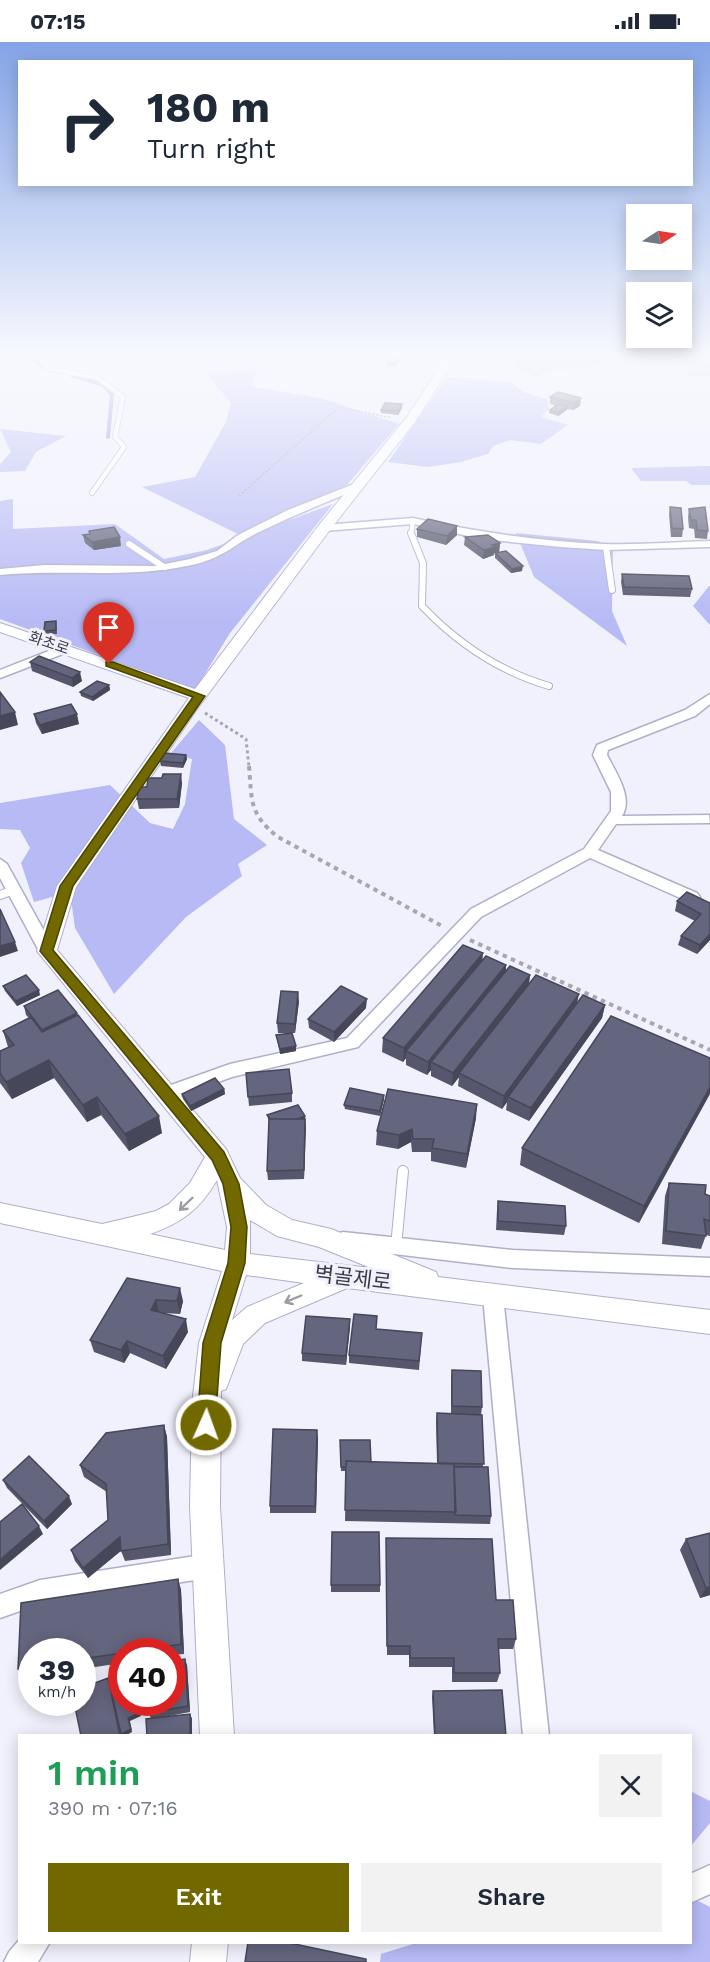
<!DOCTYPE html>
<html lang="en">
<head>
<meta charset="utf-8">
<style>
	:root { --surface:#fff; --page:#f2f2f3; --text:#1f2937; --muted:#747a83; --accent:#726800 }
	body { margin:0; font-family:"Work Sans","Noto Sans KR",sans-serif; background:var(--page); color:var(--text); height:100vh; display:flex; flex-direction:column; font-size:22px; white-space:nowrap }
	* { box-sizing:border-box; margin:0 }
	p { font-size:20px; color:var(--muted) }
	.icon { flex:none; width:33px; height:33px; fill:none; stroke:currentColor; stroke-width:2; stroke-linecap:round; stroke-linejoin:round }
	.map { position:relative; flex:1; overflow:hidden }
	.side { position:absolute; left:18px; top:1692px; width:674px; height:210px; display:flex; flex-direction:column; background:var(--surface); border-radius:0px; box-shadow:0 3px 15px #0003 }
	.side>* { flex:none }
	.hud { position:absolute; left:18px; top:18px; width:675px; height:126px; border-radius:0px; box-shadow:0 3px 15px #0003; background:#fff; color:var(--text); overflow:hidden }
	.needle { width:39px; rotate:78deg }
	.fabs { position:absolute; left:626px; top:162px; display:grid; gap:12px }
	.fabs a { display:grid; place-items:center; width:66px; height:66px; border-radius:0px; background:var(--surface); box-shadow:0 3px 15px #0003; font-size:30px }
	.speed { position:absolute; left:18px; top:1596px; display:flex; gap:12px; font-size:30px; font-weight:700; text-align:center }
	.speed>* { display:grid; place-content:center; width:78px; height:78px; border-radius:50%; background:var(--surface); box-shadow:0 3px 15px #0003; line-height:1 }
	.speed small { font-size:15px; font-weight:400 }
	.speed .limit { border:9px solid #d22; background:#fff; color:#111 }
	.pin { position:absolute; display:grid; place-items:center; width:51px; height:51px; color:#fff; margin:-62px -26px; border-radius:50% 50% 50% 0; rotate:-45deg; box-shadow:0 0 6px #0007 }
	.pin .icon { rotate:45deg }
	.me { position:absolute; width:66px; margin:-33px; rotate:2deg; stroke-linejoin:round; filter:drop-shadow(0 0 4px #0008) }
	.turn { display:flex; align-items:center; gap:21px; height:126px; padding:0 30px; font-size:27px }
	.turn .icon { width:78px; height:78px; stroke-width:2.5 }
	.turn b { display:block; font-size:42px; line-height:51px }
	.round { display:grid; place-items:center; flex:none; width:63px; height:63px; border-radius:0px; background:var(--page) }
	.summary { display:flex; align-items:center; justify-content:space-between; height:102px; padding:0 30px }
	h1 { font-size:36px; font-weight:600; line-height:45px; color:#1e9e55 }
	.primary-button { display:flex; gap:12px; margin-top:auto; padding:12px 30px }
	.primary-button a { flex:1; height:69px; border-radius:0px; background:var(--accent); color:#fff; font-size:24px; font-weight:600; line-height:69px; text-align:center }
	.primary-button a+a { background:var(--page); color:var(--text) }
	.status { display:flex; justify-content:space-between; align-items:center; height:42px; padding:0 30px; background:var(--surface); direction:ltr }
	.status svg { height:16px; fill:currentColor }
	.map>svg:first-child { display:block }
	.green { fill:#b7baf5 }
	.lines { fill:none; stroke-linecap:round; stroke-linejoin:round }
	.stream { stroke:#8e8de5; stroke-width:4 }
	.service-far3-casing { stroke:#aeb0cb; stroke-width:6 }
	.service-far2-casing { stroke:#aeb0cb; stroke-width:8 }
	.service-far1-casing { stroke:#aeb0cb; stroke-width:10 }
	.service-casing { stroke:#aeb0cb; stroke-width:12 }
	.minor-casing { stroke:#aeb0cb; stroke-width:3 }
	.tertiary-casing { stroke:#aeb0cb; stroke-width:2 }
	.path-far2 { stroke:#a6a7b2; stroke-width:2; stroke-dasharray:2 2; stroke-linecap:butt }
	.path-far1 { stroke:#a6a7b2; stroke-width:3; stroke-dasharray:3 3; stroke-linecap:butt }
	.path { stroke:#a6a7b2; stroke-width:4; stroke-dasharray:4.5 4.5; stroke-linecap:butt }
	.service-far3 { stroke:#fff; stroke-width:4.5 }
	.service-far2 { stroke:#fff; stroke-width:6 }
	.service-far1 { stroke:#fff; stroke-width:8 }
	.service { stroke:#fff; stroke-width:10 }
	.minor { fill:#fff; fill-rule:evenodd }
	.tertiary { fill:#fff; fill-rule:evenodd }
	.wall { fill:#56576c }
	.shaded-wall { fill:#464758 }
	.building { fill:#64657e; stroke:#464758; stroke-width:1.5 }
	.oneway { stroke:#9c9da2 }
	.route { fill:#726800; stroke:#4a4400; stroke-width:1.5 }
	.labels { text-anchor:middle; stroke-width:6; stroke-linejoin:round; paint-order:stroke }
	.far-street-label { font-size:15px; fill:#3a3b46; stroke:#f0f1fc }
	.near-street-label { font-size:21px; fill:#3a3b46; stroke:#f0f1fc }
</style>
</head>
<body>
<div class="status"><b>07:15</b><svg viewBox="0 0 49 12"><path d="M0 12V9h3v3zM5 12V6h3v6zM10 12V3h3v9zM15 12V0h3v12zM26 1h20v11H26zM47 4h2v5h-2z"/></svg></div>
<div class="map">
<svg width="710" height="1920" viewBox="0 0 710 1920">
	<rect width="100%" height="100%" fill="#f0f1fc"/>
	<!-- green -->
	<path class="green" d="M503,311h119l-31,14 -38,3 -18,7 -21,-12 -2,-8z
		M673,311h37v23h-21l-2,-11z
		M257,327l-6,17 73,13 75,25 -52,61 -109,49 -96,-47 53,-10 31,-55 5,-19 -25,-30z
		M447,335l65,6 11,9 24,7 2,10 -8,8 27,8 -27,19 -31,-4 -17,6 -5,8 -27,8 -33,5 -40,-5z
		M0,387l66,7 -30,16 -11,19 -25,1v-8l11,-12z
		M710,424v19h-18l-6,-4h-45l-10,-13z
		M13,457v30l102,-5 49,35 43,-9 126,-46 -103,129 -35,57 -195,-71v-118z
		M516,491l82,8 15,8 -1,62 15,35 -93,-69z
		M709,544h1v39l-17,-19z
		M199,678l26,25 9,74 33,26 -29,19 4,12 -56,41 -72,77 -39,-66 -5,-36 -36,10 -13,-39 9,-15 -10,-18 -20,-1v-26l110,-18 40,38 23,6 12,-25 7,-45 -21,-6z
		M690,1749l20,10v22l-20,24z
		M690,1855l20,10v55h-330l1,-8 35,-11 274,-1z"/>
	<g class="lines">
		<!-- stream -->
		<path class="stream" d="M35,311v7l7,7 12,4
			M71,333l33,10 8,10 -4,42"/>
		<defs>
			<path id="service-far3" d="M43,311l5,15 50,10 25,19 -8,40 9,10 -32,46
				M411,492l2,-13"/>
			<path id="service-far2" d="M411,491l12,30 -1,43c36,38 76,65 127,80
				M129,502l35,23
				M606,505l6,43"/>
			<path id="service-far1" d="M0,853l14,-5"/>
			<path id="service" d="M396,1205l7,-76"/>
			<path id="minor" d="M359,440l5,3 -2,2c-35,15 -70,29 -105,46 -25,13 -34,25 -65,32 -62,14 -128,4 -192,10v-6l44,-4 111,1 35,-7 27,-8 21,-16 50,-25z
				M413,476c63,14 126,23 191,26 35,1 71,-2 106,-3v6l-104,3 -45,-3 -79,-8 -69,-15 -89,7 -5,-3 5,-3z
				M64,603l4,1v6l-68,26v-8z
				M710,652v10l-15,12 -87,34 -1,5c8,16 27,43 15,61l87,-1 1,8 -94,1 -18,26 99,43 3,4 -3,4h-10l-97,-43 -109,59 -123,130 -126,30 -66,24 -6,-2 -3,-5 3,-5 70,-25 117,-26 124,-129 113,-60 27,-38v-19l-18,-37 4,-10 88,-35z
				M0,817l7,5 48,87 -2,4 -6,1 -8,-5 -39,-73z
				M343,1190l170,18 197,8v18l-197,-8 -170,-20 -7,-2 -3,-6 3,-6z
				M493,1245l7,3 3,6 46,440h-26l-40,-440 3,-6z
				M208,1512l8,4 4,8 -4,8 -8,4 -168,26 -40,14v-24l40,-14z
				M710,1823v29l-20,9v-29z
				M20,1897v3h30l-12,20h-34l5,-10z"/>
			<path id="tertiary" d="M444,311h10l-1,9 -38,60 -86,109 -132,178 -121,178 -19,63 169,199 14,29 26,27 26,15 39,9 105,43 2,5 272,33v24l-363,-46 -82,35 -22,21 -17,45 -5,2 -1,115 14,230h-34l-10,-230 2,-101 7,-62 23,-72 -222,-48v-20l102,21 30,-7 24,-6 13,-7 21,-21 15,-26 -168,-206 20,-65 132,-188 -189,-66v-9l195,66 124,-164 87,-107 37,-56zM217,1138l10,47 -2,23 -75,-16c32,-11 50,-25 67,-54zM250,1178l27,16 42,11 52,21 -121,-14zM246,1233l58,8 -57,24 -15,13z
				M192,1900h36l-2,20h-36z"/>
		</defs>
		<!-- service-far3 casing -->
		<use href="#service-far3" class="service-far3-casing"/>
		<!-- service-far2 casing -->
		<use href="#service-far2" class="service-far2-casing"/>
		<!-- service-far1 casing -->
		<use href="#service-far1" class="service-far1-casing"/>
		<!-- service casing -->
		<use href="#service" class="service-casing"/>
		<!-- minor casing -->
		<use href="#minor" class="minor-casing"/>
		<!-- tertiary casing -->
		<use href="#tertiary" class="tertiary-casing"/>
		<!-- path-far2 -->
		<path class="path-far2" d="M239,454l100,-89 53,11"/>
		<!-- path-far1 -->
		<path class="path-far1" d="M205,671l41,26 3,28"/>
		<!-- path -->
		<path class="path" d="M249,724c3,35 0,48 29,71l164,89
			M470,898l240,110"/>
		<!-- service-far3 -->
		<use href="#service-far3" class="service-far3"/>
		<!-- service-far2 -->
		<use href="#service-far2" class="service-far2"/>
		<!-- service-far1 -->
		<use href="#service-far1" class="service-far1"/>
		<!-- service -->
		<use href="#service" class="service"/>
		<!-- minor -->
		<use href="#minor" class="minor"/>
		<!-- tertiary -->
		<use href="#tertiary" class="tertiary"/>
	</g>
	<!-- wall -->
	<path class="wall" d="M591,311h21v4h-20z
		M401,312v4l-6,9 -9,-1 1,-3z
		M558,350l22,14 -7,4 -6,-1v1l-9,6 -9,-3 1,-3 6,-4 -6,-2v-7z
		M402,366l-4,7 -17,-2v-3z
		M670,465l13,22 -1,8h-11l-2,-22z
		M689,467l19,22 -1,8 -12,-1 -1,-9 -5,-1 -1,-11z
		M417,487l40,6 -11,10 -29,-8z
		M89,489l32,15 -27,4 -9,-7 -2,-8 6,-1z
		M465,495l35,6 -1,9 -5,1v2l-11,4 -19,-14z
		M495,511l27,18 -11,2 -16,-15z
		M622,532l70,15 -2,8 -67,-2 -2,-13z
		M56,579l1,13 -12,1 -1,-4z
		M30,620l52,19 -9,6 -41,-16z
		M109,643l1,5 -17,11 -12,-5 -1,-4z
		M34,672l45,10 -37,10 -6,-11z
		M186,713l1,4 -4,9 -22,-2 -1,-5z
		M182,741l-3,25 -40,1 -2,-10 10,-12z
		M677,859l33,2v37l-13,14 -19,-9 3,-9 14,-15 -20,-10z
		M483,918l23,5v5l24,5 -1,9 48,19 28,2 -3,13 -73,103 -23,-11 1,-8 -5,7 -44,-23 1,-9 -7,9 -21,-10v-6l-4,5 -21,-10v-7l-3,4 -21,-10 1,-14z
		M3,944l37,9 -23,11 -12,-15z
		M299,959l-4,32h-3l4,18 -16,3 -4,-19 13,-2h-11l-1,-10z
		M24,964l53,7v2l85,118 -33,18 -28,-36 -14,7 -33,-44 -42,21 -12,-16v-32l8,-4 -5,-16 26,-13 -3,-3z
		M366,966l-32,34 -25,-14 -1,-9z
		M710,1016l-71,165 -119,-58 2,-17z
		M246,1031l46,20v9l-43,4z
		M224,1047l1,5 -34,17 -8,-12 -1,-5z
		M384,1053v4l-4,17 -35,-7 -1,-4z
		M267,1073l38,1 -1,63 -36,1 -1,-9 2,-49z
		M476,1076l-10,50 -35,-7v-9h-19l-1,-10 -13,7 -22,-4 1,-14z
		M669,1141l41,13v40l-4,-1 -5,14 -39,-5 3,-48z
		M498,1159l68,25 -2,9 -68,-5 1,-20z
		M127,1236l56,23 -3,13 -18,-1 26,19 -22,37 -36,-16 -6,10 -30,-11 -4,-12z
		M350,1277l-4,46 -44,-4v-8z
		M377,1287l45,4 -3,37 -70,-7v-8z
		M452,1328l30,37 -1,8 2,52 8,49 -1,8 -145,-3 1,-50h-5l-1,-31 31,22 66,1 -1,-42 1,-8 14,1v-36z
		M164,1383l3,12 4,118 -46,6 -4,-10 -33,27 -13,-17 -4,-11 37,-30 -1,-28 -23,-15 -4,-12z
		M318,1396l-2,75h-46v-7z
		M3,1438l69,24 -25,25 -40,-41z
		M386,1496l110,62 20,39 -3,10h-15l2,24 -3,9h-45v-15h-43v-12h-22z
		M686,1497l24,56 -10,3 -20,-48z
		M178,1537l3,11 3,64 -12,1v-3h-50v11l-40,6v-17h-50v25l-8,1 -6,-9 3,-66z
		M331,1543h49v7h-49z
		M187,1623l3,47 -26,5 26,-3 2,5v17h-45l4,-18 -3,-5z
		M433,1649l73,45h-72l-2,-39z"/>
	<!-- shaded-wall -->
	<path class="shaded-wall" d="M401,312v4l-6,9v-3z
		M581,356l-1,8 -7,4 1,-7z
		M402,362v4l-4,7v-4z
		M567,364v4l-9,6v-4z
		M457,484v9l-11,10 1,-9z
		M120,495l1,9 -27,4 -2,-8z
		M500,501l-1,9 -5,1v2l-11,4 1,-9 8,-5z
		M523,524l-1,5 -11,2 1,-4z
		M80,630l2,9 -9,6 -1,-9z
		M109,643l1,5 -17,11 -1,-4z
		M15,670l3,13 -18,5v-14z
		M77,672l2,10 -37,10 -2,-9z
		M186,713l1,4 -4,9v-5z
		M181,732l1,9 -3,25 -2,-9z
		M710,892v6l-13,14 3,-9z
		M15,900l3,9 -18,6v-11z
		M483,911l-1,14 -76,84v7l-3,4 1,-14z
		M506,923l-1,14 -74,83v8l-4,5 1,-13z
		M530,933l-2,13 -69,85v4l-7,9 1,-13z
		M39,948l1,5 -23,11 -1,-5z
		M298,950l1,9 -4,32v-9z
		M579,952l-3,14 -68,89 -1,5 -5,7 2,-13z
		M367,957l-1,9 -32,34v-10z
		M605,963l-3,13 -73,103 2,-13z
		M77,971l2,10 -34,16 -3,-9z
		M296,1004v5l-16,3v-5z
		M49,1018l5,18 -42,21 -6,-17z
		M710,1045v7l-71,129 5,-17z
		M224,1047l1,5 -34,17 -1,-5z
		M384,1053v4l-4,17v-5z
		M97,1055l4,18 -14,7 -4,-17z
		M477,1062l-1,14 -10,50 1,-14z
		M159,1074l3,17 -33,18 -4,-17z
		M305,1074l1,12 -2,51v-9l-20,-46z
		M412,1087l-1,13 -13,7 1,-14z
		M180,1246l3,13 -3,13 -3,-13z
		M156,1258l3,13 -8,-3z
		M186,1277l2,13 -22,37 -3,-13z
		M350,1277v9l-4,37v-9z
		M127,1299l3,12 -6,10 -3,-13z
		M164,1383l3,12 4,118 -3,-11z
		M317,1388l1,8 -2,75 -1,-7z
		M69,1454l3,8 -25,25 -3,-8z
		M39,1484l4,8 -43,36v-10z
		M120,1495l4,11 -36,30 -5,-10z
		M178,1537l3,11 3,64 -3,-10z
		M710,1545v8l-10,3 6,-10z
		M185,1617l2,6 3,47 -2,-6z
		M108,1636l20,40 10,-16 3,14 -11,5 2,11 -7,4h-5z
		M190,1672l2,5v17h-2z"/>
	<!-- building -->
	<path class="building" d="M392,312h9l-6,10 -8,-1z
		M558,350l23,6 -7,5 -24,-6z
		M385,361l17,1 -4,7 -17,-1z
		M559,362l8,2 -9,6 -8,-2z
		M670,465l11,1 2,21 -11,-1z
		M705,465l3,24 -11,-1 -1,-10h-5l-2,-11z
		M428,477l29,7 -10,10 -30,-7z
		M114,485l6,10 -28,5 -9,-7 7,-1 -1,-3z
		M488,493l12,8 -8,2 3,2 -11,3 -19,-13z
		M506,509l17,15 -11,3 -17,-16z
		M622,532l67,2 3,13 -68,-2z
		M56,579v9l-12,1 1,-9z
		M39,614l41,16 -8,6 -42,-16z
		M97,639l12,4 -17,12 -12,-5z
		M0,650l15,20 -15,4z
		M71,662l6,10 -37,11 -6,-11z
		M164,711l22,2 -3,8 -23,-2z
		M163,732h18l-4,25h-40l2,-12h8l1,-9h14z
		M687,850l23,11v31l-10,11 -19,-9 20,-22 -24,-13z
		M0,867l15,33 -15,4z
		M463,903l20,8 -79,95 -21,-10z
		M486,914l20,9 -78,97 -22,-11z
		M510,924l20,9 -77,98 -22,-11z
		M26,933l13,15 -23,11 -13,-15z
		M536,933l43,19 -75,102 -45,-23z
		M341,944l26,13 -33,33 -26,-13z
		M58,948l19,23 -35,17 -18,-24z
		M281,949l17,1 -3,32 -18,-1z
		M583,953l22,10 -74,103 -23,-11z
		M78,973l81,101 -34,18 -28,-37 -14,8 -34,-45 -43,22 -6,-9v-22l14,-6 -11,-14 28,-14 11,15z
		M611,974l99,42v29l-66,119 -122,-58z
		M292,991l4,13 -16,3 -4,-14z
		M289,1027l3,24 -44,4 -2,-24z
		M215,1036l9,11 -34,17 -8,-12z
		M350,1046l34,7 -4,16 -36,-6z
		M388,1047l89,15 -10,50 -35,-6 2,-9h-21l-1,-10 -13,6 -22,-4z
		M298,1063l7,11 -8,3h-27l-3,-4z
		M269,1077h36l-1,51 -37,1z
		M669,1141l37,2 -1,9 5,2v25l-6,-2 2,17 -40,-5z
		M498,1159l67,5 1,20 -68,-5z
		M127,1236l53,10 -3,13 -21,-1 -5,10 35,9 -23,37 -36,-15 -6,9 -31,-10z
		M354,1272l23,2 -1,13 46,4 -3,28 -70,-6z
		M306,1274l44,3 -4,37 -44,-3z
		M452,1328l29,1 1,36 -30,-1z
		M437,1371l45,2 2,49 -46,-1z
		M164,1383l4,119 -47,7 -1,-14 -37,31 -12,-18 37,-30 -2,-36 -26,-19 26,-32z
		M273,1387l44,1 -2,76h-45z
		M340,1398h30l1,22 -25,-1v6h-5z
		M29,1414l40,40 -25,25 -41,-41z
		M346,1419l108,3 2,48 -111,-2z
		M454,1425h34l3,49 -36,-1z
		M22,1462l17,22 -39,34v-38z
		M332,1490h47l1,53h-49z
		M710,1491v54l-4,1 -20,-49z
		M386,1496l106,1 4,61h17l3,39h-18l2,34h-46v-15h-44v-12h-23z
		M178,1537l3,65 -48,8h-11v1l-40,6v-7h-50v15l-14,2 3,-66z
		M185,1617l3,47 -40,7v-11h24v-41z
		M122,1633v27h16l2,11 -12,5 3,11 -10,5 -12,-53z
		M108,1636l12,58h-39l-7,-34h8v-14z
		M502,1648l4,46h-71l-2,-45z
		M190,1672v22h-43l-1,-17z
		M248,1900h37l81,17v3h-121z"/>
	<!-- one-way arrows -->
	<defs><path id="oneway-shaft" d="M-6 0H5M1.5-3L5.5 0L1.5 3" fill="none" stroke-width="1.6" stroke-linecap="round" stroke-linejoin="round" transform="scale(1.5)"/></defs>
	<g class="oneway">
		<use href="#oneway-shaft" transform="translate(186 1162) rotate(136)"/>
		<use href="#oneway-shaft" transform="translate(293 1257) rotate(157)"/>
	</g>
	<!-- sky -->
	<linearGradient id="sky" x2="0" y2="1"><stop stop-color="#84a4e7"/><stop offset="0.54" stop-color="#f8f9fe"/><stop offset="1" stop-color="#f8f9fe" stop-opacity="0"/></linearGradient>
	<rect width="710" height="580" fill="url(#sky)"/>
	<!-- route -->
	<path class="route" d="M106,620h7l92,34 -132,190 -20,64 171,202 15,32 8,43 -2,36 -24,80 -6,82 -3,7 -6,2 -7,-2 -2,-7 6,-82 25,-80 3,-36 -8,-43 -11,-24 -172,-209 20,-65 133,-189 -87,-31z"/>
	<g class="labels">
		<!-- far-street labels -->
		<g class="far-street-label">
			<text transform="translate(49 601) rotate(19)" y="5">화초로</text>
		</g>
		<!-- near-street labels -->
		<g class="near-street-label">
			<text transform="translate(353 1236) rotate(7)" y="7">벽골제로</text>
		</g>
	</g>
</svg>
<div class="fabs">
<a><svg class="needle" viewBox="-14 -14 28 28"><path d="M0-13l5 13h-10z" fill="#e53935"/><path d="M0 13l5-13h-10z" fill="#747a83"/></svg></a>
<a><svg class="icon" aria-label="layers" viewBox="0 0 24 24"><path d="M12 4l9 5-9 5-9-5zM3 14l9 5 9-5"/></svg></a>
</div>
<div class="speed"><div>39<small>km/h</small></div><div class="limit">40</div></div>
<div class="pin" style="left:109px;top:622px;background:#d93025"><svg class="icon" aria-label="arrive" viewBox="0 0 24 24"><path d="M6 21V4h12l-3 4 3 4H6"/></svg></div>
<svg class="me" style="left:206px;top:1383px" viewBox="-20 -20 40 40"><circle r="17" fill="#726800" stroke="#fff" stroke-width="3"/><path d="M0-11L8 9 0 5-8 9z" fill="#fff"/></svg>
<div class="hud">
<div class="turn"><svg class="icon" aria-label="right" viewBox="0 0 24 24"><path d="M7 20v-9h11M14 6l5 5-5 5"/></svg><div><b>180 m</b>Turn right</div></div>
</div>
<section class="side">
<div class="summary"><div><h1>1 min</h1><p>390 m · 07:16</p></div><a class="round"><svg class="icon" aria-label="close" viewBox="0 0 24 24"><path d="M6 6l12 12M18 6L6 18"/></svg></a></div>
<div class="primary-button"><a>Exit</a><a>Share</a></div>
</section>
</div>
</body>
</html>
